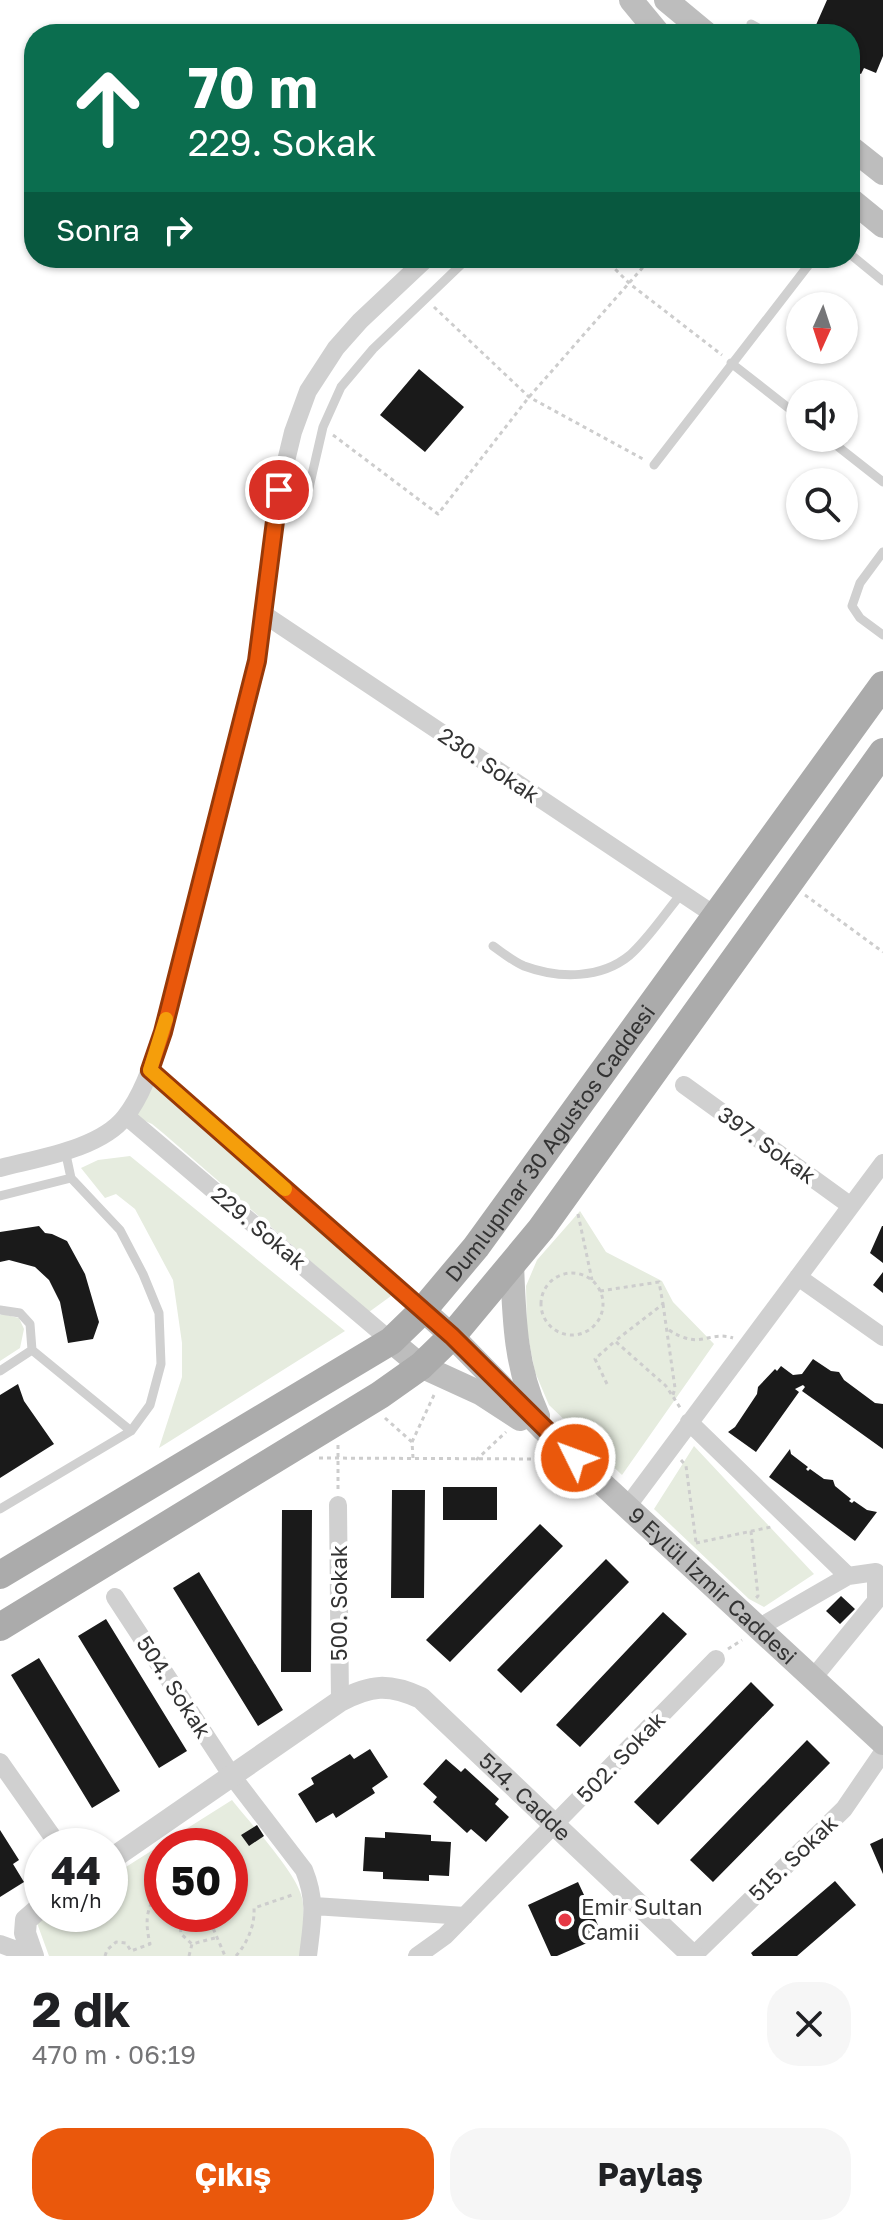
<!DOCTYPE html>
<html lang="tr">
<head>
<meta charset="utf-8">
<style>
	:root { --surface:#fff; --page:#f6f6f6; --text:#202124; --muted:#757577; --accent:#ea580c }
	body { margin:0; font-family:"Golos Text",sans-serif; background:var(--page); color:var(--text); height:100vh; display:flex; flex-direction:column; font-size:30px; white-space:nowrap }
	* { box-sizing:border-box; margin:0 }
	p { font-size:26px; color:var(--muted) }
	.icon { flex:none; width:44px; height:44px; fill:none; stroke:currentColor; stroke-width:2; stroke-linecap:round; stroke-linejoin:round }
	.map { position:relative; height:1956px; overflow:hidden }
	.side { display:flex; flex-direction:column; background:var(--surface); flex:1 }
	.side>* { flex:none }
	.hud { position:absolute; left:24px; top:24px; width:836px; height:244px; border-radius:32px; box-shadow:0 2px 6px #0004; background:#0b6e4f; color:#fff; overflow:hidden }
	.needle { width:52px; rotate:183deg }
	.fabs { position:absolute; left:786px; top:292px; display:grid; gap:16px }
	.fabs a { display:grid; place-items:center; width:72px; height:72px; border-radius:50%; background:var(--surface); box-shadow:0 2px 6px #0004; font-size:40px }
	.speed { position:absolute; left:24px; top:1828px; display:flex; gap:16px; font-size:40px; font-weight:700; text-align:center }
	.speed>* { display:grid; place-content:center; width:104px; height:104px; border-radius:50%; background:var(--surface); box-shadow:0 2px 6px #0004; line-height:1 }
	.speed small { font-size:20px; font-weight:400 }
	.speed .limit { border:12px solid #d22; background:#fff; color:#111 }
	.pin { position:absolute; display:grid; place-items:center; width:68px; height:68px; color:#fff; margin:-34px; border:4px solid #fff; border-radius:50%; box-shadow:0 2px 8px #0007 }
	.me { position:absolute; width:88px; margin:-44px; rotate:312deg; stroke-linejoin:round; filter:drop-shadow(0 0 6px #0008) }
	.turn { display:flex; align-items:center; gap:28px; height:168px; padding:0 32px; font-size:36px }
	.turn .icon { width:104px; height:104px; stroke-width:2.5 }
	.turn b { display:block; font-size:56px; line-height:68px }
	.then { display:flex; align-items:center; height:76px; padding:0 32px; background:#0003; gap:16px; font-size:30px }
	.round { display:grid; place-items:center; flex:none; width:84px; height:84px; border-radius:32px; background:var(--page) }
	.headline { display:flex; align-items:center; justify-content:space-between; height:136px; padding:0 32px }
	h1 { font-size:48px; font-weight:700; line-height:60px }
	.primary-button { display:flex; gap:16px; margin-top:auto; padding:16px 32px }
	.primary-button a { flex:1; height:92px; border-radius:32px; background:var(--accent); color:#fff; font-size:32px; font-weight:700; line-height:92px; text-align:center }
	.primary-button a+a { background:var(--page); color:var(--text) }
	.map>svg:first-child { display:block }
	.green { fill:#e6ecdf; fill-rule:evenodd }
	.building { fill:#1a1a1a }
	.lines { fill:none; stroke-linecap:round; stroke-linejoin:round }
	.path { stroke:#cdcdcd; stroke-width:3; stroke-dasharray:4 4; stroke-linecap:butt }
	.service { stroke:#d0d0d0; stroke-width:9 }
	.minor { stroke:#d0d0d0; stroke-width:18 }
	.tertiary { stroke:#d0d0d0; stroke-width:22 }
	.secondary { stroke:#bdbdbd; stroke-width:24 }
	.primary { stroke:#ababab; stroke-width:28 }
	.route-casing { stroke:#983908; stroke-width:20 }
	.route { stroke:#ea580c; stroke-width:14 }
	.slow { stroke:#f59e0b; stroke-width:14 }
	.poi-dot { fill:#e63946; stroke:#fff; stroke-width:3 }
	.labels { text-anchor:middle; stroke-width:8; stroke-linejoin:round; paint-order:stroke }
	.street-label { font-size:22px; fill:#333; stroke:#fff }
	.poi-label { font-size:22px; fill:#333; stroke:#fff; text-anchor:start }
</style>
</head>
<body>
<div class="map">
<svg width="883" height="1956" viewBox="0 0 883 1956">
	<rect width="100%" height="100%" fill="#fff"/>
	<!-- green -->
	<path class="green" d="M154,1085l232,203 5,8 -22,16 -206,-179 -11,-9 -23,-10z
		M130,1156l215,175 -186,117 23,-71v-34l-9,-63 -38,-71 -19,-15 -11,4 -24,-30 17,-8z
		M580,1211l26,41 56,29 11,21 41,42 -92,131 -73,-70 -14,-33 -8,-41 -1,-45 11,-26z
		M2,1314l17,4 5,11 -4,19 -20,13v-46z
		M694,1446l120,128 -50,33 -15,-8 -95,-90z
		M232,1800c18,23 65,73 70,98 4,19 0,39 -2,58h-251l-12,-33 14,-9h59v-37zM162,1846h68v68h-68z"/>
	<!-- building -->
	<path class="building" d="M827,0h56v56l-7,17 -12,-5 -3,6 -11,-4v-36h-38z
		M419,369l45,38 -39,45 -45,-37z
		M39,1226l6,7 7,1 15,7 18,33 14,48 -6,17 -25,4 -8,-41 -11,-22 -14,-13 -26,-7 -9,2v-30z
		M882,1226h1v37l-13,-10z
		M883,1272v21l-10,-8z
		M813,1359l18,12 8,1 5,8 31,23 8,1v45l-81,-58 3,-4 -2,-2 -8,4 4,3 -43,60 -28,-20 7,-5 22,-33 1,-7 17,-18 2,2 4,-5 12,9 9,-1z
		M18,1384l6,17 30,43 -54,34v-83z
		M790,1449l1,5 17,13 -2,2 2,2 2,-2 14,10 9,1 2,6 16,13 -2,2 3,2 2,-2 13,9 10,2 -22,29 -86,-64z
		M443,1487h54v33h-54z
		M392,1490h33l-1,108h-33z
		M282,1510h30l-1,162h-30z
		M540,1524l23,22 -113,116 -24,-22z
		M606,1559l23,23 -108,111 -24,-23z
		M199,1572l84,138 -25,16 -85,-138z
		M841,1596l14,13 -15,15 -14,-13z
		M663,1612l24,22 -107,113 -24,-22z
		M106,1619l81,132 -28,17 -81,-132z
		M39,1658l81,133 -28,17 -81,-133z
		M751,1682l23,23 -116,120 -24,-23z
		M807,1740l23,23 -117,119 -23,-22z
		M370,1749l18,28 -16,11 3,5 -39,25 -3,-5 -17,10 -18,-29 16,-10 -3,-6 39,-24 4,5z
		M446,1759l15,13 4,-4 34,31 -4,5 14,13 -23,25 -15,-13 -4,4 -34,-31 4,-5 -14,-13z
		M257,1825l7,11 -15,10 -8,-11z
		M0,1830l19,30 -6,4 11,18 -24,15z
		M385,1832l46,3v6l20,1 -2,34 -20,-1v6l-46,-2v-7l-20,-1 2,-34 20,1z
		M883,1838v36l-13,-30z
		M835,1881l21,24 -59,51h-44l-2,-3z
		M578,1882l25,54 -46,20h-6l-23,-51z"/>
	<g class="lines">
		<!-- path -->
		<path class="path" d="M604,258l26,26 92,71
			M434,307l95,90 114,62
			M333,435l105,79 91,-117 122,-139
			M805,895l78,57
			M578,1214l14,66
			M541 1304a31 31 0 1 1 62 0a31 31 0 1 1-62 0Z
			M600,1291l59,-9 4,22 -48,37 51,45 15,23
			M663,1304l12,84 -2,7
			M669,1330c32,21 39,0 64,8
			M607,1384l-12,-25 20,-18
			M385,1418l27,24
			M319,1458l224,1
			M413,1458l-1,-16 22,-47
			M476,1460l30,-28
			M681,1460l5,6 10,76
			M338,1489v-44
			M751,1531l7,65 -2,2
			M696,1543l75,-16
			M728,1649l14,-9
			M186,1914l-6,9 1,11 11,10
			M207,1914l18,42
			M105,1956l2,-6 9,-8 10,1 5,8 19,-7c-5,-22 -5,-38 12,-55
			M189,1956l3,-12 23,-6
			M236,1956c11,-13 19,-30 18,-48l41,-14"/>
		<!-- service -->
		<path class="service" d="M751,24l18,10
			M850,254l33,27
			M731,363l69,54
			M827,438l56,44
			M654,465l160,-207
			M305,505l18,-78 18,-40 32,-38 95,-91
			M883,552l-23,31 -8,23 8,12 23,17
			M493,946c10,7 21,16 31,20 35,13 77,13 106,-11 19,-17 35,-42 52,-62
			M0,1196l71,-18
			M0,1310l20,3 10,11 2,26
			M0,1371l32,-21 99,81
			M0,1509l131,-78 19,-26 11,-41 -2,-51 -16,-39 -23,-44 -49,-52 -6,-28"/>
		<!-- minor -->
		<path class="minor" d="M262,613l454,303
			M150,1070l273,240
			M684,1085l167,121
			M126,1116l265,225
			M0,1168c38,-10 100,-19 125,-51 19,-24 28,-56 38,-85l94,-371 22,-171 14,-58 15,-41 28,-43 24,-27 67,-63
			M798,1277l85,60
			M689,1422l159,154
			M338,1505l2,196
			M627,1507l256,-344
			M115,1597l117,179 72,94c13,32 8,52 4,86
			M758,1628l90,-52 28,-4v29l-63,77
			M0,1762l59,84
			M314,1906l151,10
			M0,1944l33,12
			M417,1956l28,-20 271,-277
			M693,1956l151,-147 39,-57"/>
		<!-- tertiary -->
		<g class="tertiary">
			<path id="s1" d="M110,1860l230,-159c31,-16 48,-18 81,-3l272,258"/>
			<path d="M33,1956l-8,-23 1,-13 16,-14"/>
		</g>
		<!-- secondary -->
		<g class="secondary">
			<path d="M631,0l28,34"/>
			<path d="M666,0l41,34"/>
			<path d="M850,147l33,26"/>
			<path d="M850,199l33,27"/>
			<path d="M512,1263c2,54 3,104 26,153"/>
			<path id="s2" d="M423,1310l29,26 92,94 339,313"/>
			<path d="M391,1341l30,25 59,27 40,26"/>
		</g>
		<!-- primary -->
		<g class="primary">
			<path id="s3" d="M0,1575l391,-234 32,-31 53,-63 407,-562"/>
			<path d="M0,1627l380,-232 41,-29 31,-30 89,-107 342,-477"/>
		</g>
	</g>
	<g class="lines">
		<defs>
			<path id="route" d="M279,490l-22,171 -94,371 -13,38 302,266 123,122"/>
		</defs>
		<!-- route casing -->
		<use href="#route" class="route-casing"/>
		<!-- route -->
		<use href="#route" class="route"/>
		<!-- slow -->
		<path class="slow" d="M166,1019l-16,51 135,119"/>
	</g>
	<!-- markers -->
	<circle class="poi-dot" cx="565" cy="1920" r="8"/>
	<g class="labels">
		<!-- street labels -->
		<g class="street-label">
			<text transform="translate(489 765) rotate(34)" y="8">230. Sokak</text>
			<text dy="8" stroke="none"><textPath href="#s3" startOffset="710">Dumlupınar 30 Ağustos Caddesi</textPath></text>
			<text transform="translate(767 1145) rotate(36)" y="8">397. Sokak</text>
			<text transform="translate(259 1228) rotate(40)" y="8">229. Sokak</text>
			<text dy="8" stroke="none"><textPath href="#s2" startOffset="400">9 Eylül İzmir Caddesi</textPath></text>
			<text transform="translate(339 1603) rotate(-90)" y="8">500. Sokak</text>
			<text transform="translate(174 1687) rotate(57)" y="8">504. Sokak</text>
			<text transform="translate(621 1757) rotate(-46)" y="8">502. Sokak</text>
			<text dy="8" stroke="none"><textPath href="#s1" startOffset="508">514. Cadde</textPath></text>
			<text transform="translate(793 1858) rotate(-44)" y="8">515. Sokak</text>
		</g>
		<!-- poi labels -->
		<g class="poi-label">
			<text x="581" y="1915">Emir Sultan<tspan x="581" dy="25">Camii</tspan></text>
		</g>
	</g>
</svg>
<div class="fabs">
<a><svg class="needle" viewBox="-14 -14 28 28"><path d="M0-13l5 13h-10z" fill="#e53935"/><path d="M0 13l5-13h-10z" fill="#757577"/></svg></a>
<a><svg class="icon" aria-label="sound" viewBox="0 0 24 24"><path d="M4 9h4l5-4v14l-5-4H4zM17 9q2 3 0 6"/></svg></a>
<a><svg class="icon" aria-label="search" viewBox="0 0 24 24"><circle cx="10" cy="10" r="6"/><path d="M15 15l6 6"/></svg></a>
</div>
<div class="speed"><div>44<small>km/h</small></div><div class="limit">50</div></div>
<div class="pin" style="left:279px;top:490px;background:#d93025"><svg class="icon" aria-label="arrive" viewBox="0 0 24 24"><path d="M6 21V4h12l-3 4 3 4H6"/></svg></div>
<svg class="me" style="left:575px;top:1458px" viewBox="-20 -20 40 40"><circle r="17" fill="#ea580c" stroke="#fff" stroke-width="3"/><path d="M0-11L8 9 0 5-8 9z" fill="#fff"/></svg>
<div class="hud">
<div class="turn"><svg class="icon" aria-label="ahead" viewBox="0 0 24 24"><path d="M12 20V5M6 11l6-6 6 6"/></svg><div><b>70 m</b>229. Sokak</div></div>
<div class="then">Sonra<svg class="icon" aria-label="right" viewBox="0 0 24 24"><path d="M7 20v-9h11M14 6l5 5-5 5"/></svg></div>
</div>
</div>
<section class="side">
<div class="headline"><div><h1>2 dk</h1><p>470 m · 06:19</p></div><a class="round"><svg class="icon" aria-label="close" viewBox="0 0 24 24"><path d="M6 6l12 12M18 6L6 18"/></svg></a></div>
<div class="primary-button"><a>Çıkış</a><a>Paylaş</a></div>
</section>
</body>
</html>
